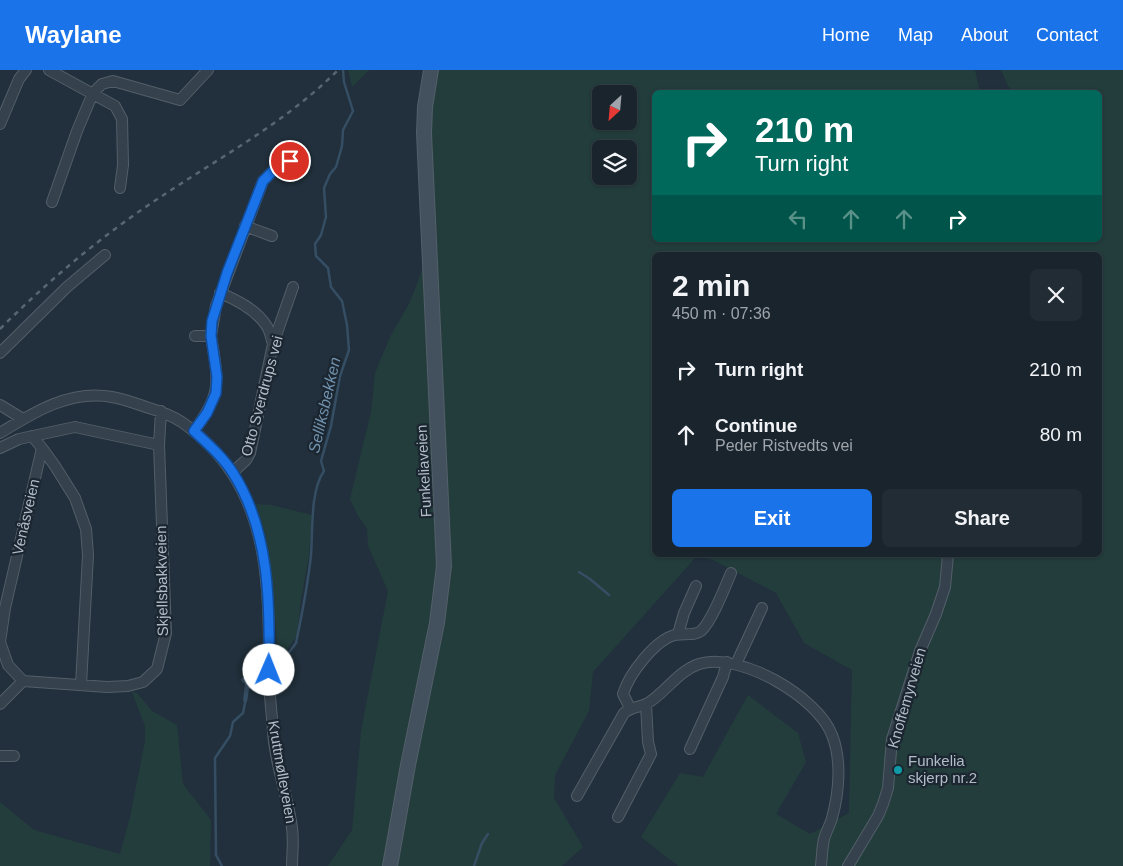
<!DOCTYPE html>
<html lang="en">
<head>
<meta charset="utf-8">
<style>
	:root { --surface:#19242d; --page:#222c35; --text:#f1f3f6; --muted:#9fa4aa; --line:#374149; --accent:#1a73e8 }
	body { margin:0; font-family:Arial,sans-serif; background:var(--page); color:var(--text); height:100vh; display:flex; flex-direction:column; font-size:19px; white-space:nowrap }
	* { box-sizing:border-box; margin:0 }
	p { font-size:16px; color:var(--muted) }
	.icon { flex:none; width:28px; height:28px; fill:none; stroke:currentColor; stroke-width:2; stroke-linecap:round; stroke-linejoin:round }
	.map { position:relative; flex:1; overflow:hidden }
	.panel { position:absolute; left:652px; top:182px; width:450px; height:305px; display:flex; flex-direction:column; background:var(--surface); border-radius:8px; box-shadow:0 1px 4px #0004,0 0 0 1px var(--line) }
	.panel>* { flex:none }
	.guide { position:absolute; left:652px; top:20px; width:450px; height:152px; border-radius:8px; box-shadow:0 1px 4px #0004,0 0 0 1px var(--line); background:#00695c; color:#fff; overflow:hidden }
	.needle { width:32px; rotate:206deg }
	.buttons { position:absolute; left:592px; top:15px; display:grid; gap:10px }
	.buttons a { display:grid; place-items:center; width:45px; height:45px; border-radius:8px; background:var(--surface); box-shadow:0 1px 4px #0004,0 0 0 1px var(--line); font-size:25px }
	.pin { position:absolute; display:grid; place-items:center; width:42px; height:42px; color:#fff; margin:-21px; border:2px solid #fff; border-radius:50%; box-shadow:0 1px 5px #0007 }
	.me { position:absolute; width:55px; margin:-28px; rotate:1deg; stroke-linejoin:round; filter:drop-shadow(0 0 4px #0008) }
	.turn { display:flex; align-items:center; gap:18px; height:105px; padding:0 20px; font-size:22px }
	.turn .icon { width:65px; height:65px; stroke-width:2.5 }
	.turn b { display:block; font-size:35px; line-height:42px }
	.lanes { display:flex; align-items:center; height:48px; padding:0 20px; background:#0003; justify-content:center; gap:25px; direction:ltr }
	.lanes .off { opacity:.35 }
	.round { display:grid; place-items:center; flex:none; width:52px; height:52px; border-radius:8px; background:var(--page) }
	.overview { display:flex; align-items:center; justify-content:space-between; height:85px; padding:0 20px }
	h1 { font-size:30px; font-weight:700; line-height:38px }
	.button { display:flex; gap:10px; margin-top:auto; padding:10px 20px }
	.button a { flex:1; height:58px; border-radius:8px; background:var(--accent); color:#fff; font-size:20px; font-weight:700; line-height:58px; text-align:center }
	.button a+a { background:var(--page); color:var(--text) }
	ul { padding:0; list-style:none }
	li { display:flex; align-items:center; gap:15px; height:65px; padding:0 20px }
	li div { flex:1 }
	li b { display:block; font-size:19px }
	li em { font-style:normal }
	header { display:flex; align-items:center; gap:30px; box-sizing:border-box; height:70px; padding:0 25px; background:var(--accent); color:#fff }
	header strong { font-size:24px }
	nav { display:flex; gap:28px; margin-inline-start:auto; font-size:18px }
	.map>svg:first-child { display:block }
	.green { fill:#233d3c; fill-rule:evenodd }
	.water { fill:#354e63 }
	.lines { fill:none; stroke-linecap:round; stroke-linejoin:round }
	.stream { stroke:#354e63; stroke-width:2.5 }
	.street-casing { stroke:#535f69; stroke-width:12 }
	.secondary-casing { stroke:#535f69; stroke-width:16 }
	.street { stroke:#35414c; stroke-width:10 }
	.secondary { stroke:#43515f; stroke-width:14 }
	.rail { stroke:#576673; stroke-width:2.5; stroke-dasharray:5 5; stroke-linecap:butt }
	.route-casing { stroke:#114b97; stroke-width:12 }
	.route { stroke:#1a73e8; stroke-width:9 }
	.culture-dot { fill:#0f9aa8; stroke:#1b2630; stroke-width:2 }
	.labels { text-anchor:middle; stroke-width:4.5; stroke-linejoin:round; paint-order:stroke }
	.street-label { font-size:15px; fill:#b0bcc8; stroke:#1b2630 }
	.poi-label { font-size:15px; fill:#b0bcc8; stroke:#1b2630; text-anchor:start }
	.water-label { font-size:16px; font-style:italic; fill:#7091ac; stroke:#1b2630 }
</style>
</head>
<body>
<header>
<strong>Waylane</strong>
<nav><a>Home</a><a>Map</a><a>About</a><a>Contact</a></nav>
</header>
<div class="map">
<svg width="1123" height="796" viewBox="0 0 1123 796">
	<rect width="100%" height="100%" fill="#21303c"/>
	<!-- green -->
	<path class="green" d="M348,0h21l-17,17z
		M439,0h536l5,22h-325v148h445v-148h-86l-6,-6 -7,-16h122v796h-445l-37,-29 39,-64 23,4 45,-82 50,38 8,29 -30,52 34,20 39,-21 3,-143 -48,-27 -28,-50 -63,-33 -16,-4 -104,116 -4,39 -34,64 -1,23 29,49 -21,19h-234l24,-36 9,-99 27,-140 -20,-45 -1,-18 -9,-12 -8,-17 21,-87 4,-39 16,-38 19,-33 21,-56 -5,-104zM601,24h28v27h-28zM601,79h28v27h-28zM655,185h445v300h-445z
		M256,434l15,1 41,10 -3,41 -8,44 -4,35 -12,18 -7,6 -3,-40 -9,-82z
		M132,622l5,1 15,18 25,14 6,59 28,36 -1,46h-210v-64l34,28 86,24 10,-37 15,-76v-15z"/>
	<!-- water -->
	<path class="water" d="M263,596l1,3c-16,9 -14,18 -17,33l-2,1 -2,-2 2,-17 -3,-2 -1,-3z"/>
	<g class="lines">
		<!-- stream -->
		<path class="stream" d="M579,502l11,7 19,16
			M275,593l13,-9 8,-11c6,-29 12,-59 15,-88 2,-25 -1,-64 13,-84l-3,-10 10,-35 9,-50 9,-26 -2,-25 -5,-24 -11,-14 -3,-19 -12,-12 -1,-12 6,-9 5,-18 -2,-29 6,-14 6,-7 6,-21 1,-16 10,-19 -9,-29 -1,-12
			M222,796l-6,-11 -1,-97 15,-22 3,-14 10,-9 2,-10
			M474,796l8,-23 6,-9"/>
		<defs>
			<path id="street" d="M49,0l66,36 7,13 1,46 -3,23
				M0,54l19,-45 7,-9
				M52,132l25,-71 16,-38 9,-9 11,-3 67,19 28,-30
				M245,156l27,10
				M220,223c17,7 35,16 46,32 4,5 5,13 7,19
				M195,266h16l5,-30 47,-125 15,-15 23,-10
				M0,283l67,-66 38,-32
				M0,335l23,14
				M194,361c29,-38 24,-50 17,-95
				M0,363c34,-21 71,-44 112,-36 12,2 25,7 37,11 28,8 39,17 60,37 62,61 60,149 60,230 0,19 3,38 4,57 2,33 15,64 19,96 2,13 0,25 0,38
				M0,378l19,-9 56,-12 84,18
				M42,378l13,18 20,32 11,31 2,26 -7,130
				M233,402l13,-12 4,-7 23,-109 20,-57
				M678,564l6,-21 12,-27
				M736,594l26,-56
				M23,611l84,6 21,-1 15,-4 14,-13 9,-36 -7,-188 2,-34
				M0,634l23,-23 -15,-16 -8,-23 5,-34 37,-160 -10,-12
				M630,638l-7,-14c6,-20 32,-54 52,-59 8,-2 20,1 26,-4 11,-10 24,-44 30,-58
				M690,679l33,-72 4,-15
				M0,686h14
				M577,726l47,-83c8,-7 15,-5 24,-10 18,-11 30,-32 51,-39 40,-13 119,33 133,71 10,25 7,58 0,83 -2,7 -6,14 -8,21 -2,9 -2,18 -3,27
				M618,747l33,-63 -3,-12 -2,-38
				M848,796l30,-50 5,-12 5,-16 4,-49 28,-88 16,-37 9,-27 3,-32"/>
			<path id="secondary" d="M390,796l18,-101 29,-142 7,-57 -20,-433 1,-26 6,-37"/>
		</defs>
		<!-- street casing -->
		<use href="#street" class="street-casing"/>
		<!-- secondary casing -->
		<use href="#secondary" class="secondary-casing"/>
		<!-- street -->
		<use href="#street" class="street"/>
		<!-- secondary -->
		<use href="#secondary" class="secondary"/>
		<!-- rail -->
		<path class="rail" d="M0,259c50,-50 105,-96 165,-135 59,-39 122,-73 173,-124"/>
	</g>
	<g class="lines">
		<defs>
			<path id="route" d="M269,600c1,-66 1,-139 -36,-197 -10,-16 -25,-29 -39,-42l13,-18 9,-20 1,-16 -6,-41 1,-15 15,-48 36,-92 15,-15 12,-5"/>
		</defs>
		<!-- route casing -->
		<use href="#route" class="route-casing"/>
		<!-- route -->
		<use href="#route" class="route"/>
	</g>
	<!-- markers -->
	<circle class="culture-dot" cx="898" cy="700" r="5"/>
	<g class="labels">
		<!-- street labels -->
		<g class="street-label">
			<text transform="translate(262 326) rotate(-75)" y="5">Otto Sverdrups vei</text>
			<text transform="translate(424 401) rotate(-93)" y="5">Funkeliaveien</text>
			<text transform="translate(26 447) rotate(-77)" y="5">Venåsveien</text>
			<text transform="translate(162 511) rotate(-91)" y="5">Skjellsbakkveien</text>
			<text transform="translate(907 628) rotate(-74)" y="5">Knoffemyrveien</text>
			<text transform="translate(282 702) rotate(80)" y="5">Kruttmølleveien</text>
		</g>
		<!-- poi labels -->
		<g class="poi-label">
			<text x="908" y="696">Funkelia<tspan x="908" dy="17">skjerp nr.2</tspan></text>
		</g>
		<!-- water labels -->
		<g class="water-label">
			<text transform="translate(324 335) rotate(-77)" y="6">Selliksbekken</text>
		</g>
	</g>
</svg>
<div class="buttons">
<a><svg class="needle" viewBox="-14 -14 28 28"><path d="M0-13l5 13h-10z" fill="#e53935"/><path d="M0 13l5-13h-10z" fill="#9fa4aa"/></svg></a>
<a><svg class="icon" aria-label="layers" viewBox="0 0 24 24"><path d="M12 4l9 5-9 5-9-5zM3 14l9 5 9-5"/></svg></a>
</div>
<div class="pin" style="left:290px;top:91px;background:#d93025"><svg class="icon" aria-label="arrive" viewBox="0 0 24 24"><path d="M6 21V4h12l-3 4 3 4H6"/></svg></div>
<svg class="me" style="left:269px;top:600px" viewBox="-20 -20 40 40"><circle r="19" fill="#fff"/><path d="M0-13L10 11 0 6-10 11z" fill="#1a73e8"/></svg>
<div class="guide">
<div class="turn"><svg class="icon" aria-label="right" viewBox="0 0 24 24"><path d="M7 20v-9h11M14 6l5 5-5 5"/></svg><div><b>210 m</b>Turn right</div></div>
<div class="lanes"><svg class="icon off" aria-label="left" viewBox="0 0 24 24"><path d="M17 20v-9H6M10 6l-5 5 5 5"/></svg><svg class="icon off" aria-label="ahead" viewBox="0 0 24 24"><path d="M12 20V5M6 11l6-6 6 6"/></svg><svg class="icon off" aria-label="ahead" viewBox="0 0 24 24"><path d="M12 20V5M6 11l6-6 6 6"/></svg><svg class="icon" aria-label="right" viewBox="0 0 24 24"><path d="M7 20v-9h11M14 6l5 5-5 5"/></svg></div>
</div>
<section class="panel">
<div class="overview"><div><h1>2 min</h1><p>450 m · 07:36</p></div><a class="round"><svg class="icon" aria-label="close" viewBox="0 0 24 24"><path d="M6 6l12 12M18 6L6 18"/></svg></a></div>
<ul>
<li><svg class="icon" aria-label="right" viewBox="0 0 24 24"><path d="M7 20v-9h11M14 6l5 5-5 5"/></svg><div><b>Turn right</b></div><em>210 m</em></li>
<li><svg class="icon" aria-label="ahead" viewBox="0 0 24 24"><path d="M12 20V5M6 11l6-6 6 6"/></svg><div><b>Continue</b><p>Peder Ristvedts vei</p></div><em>80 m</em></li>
</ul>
<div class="button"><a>Exit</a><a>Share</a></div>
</section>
</div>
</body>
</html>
